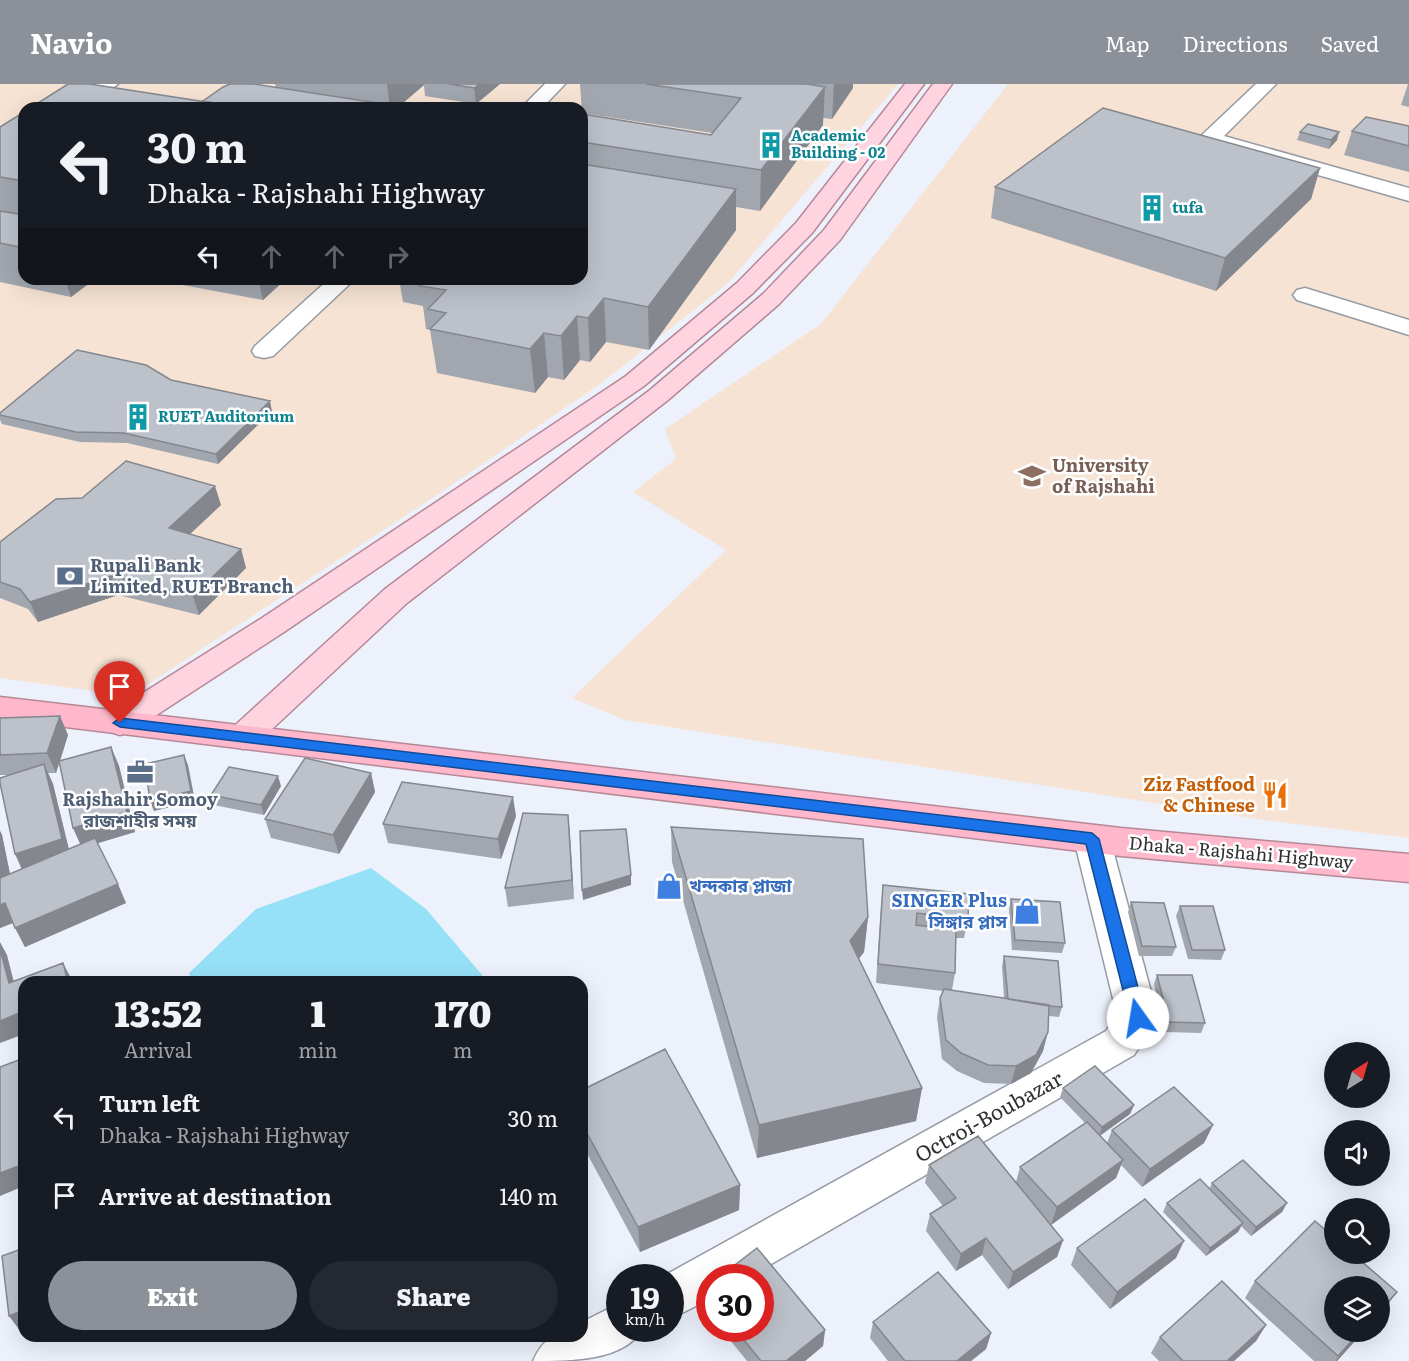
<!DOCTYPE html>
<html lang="en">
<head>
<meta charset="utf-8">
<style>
	:root { --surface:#171b24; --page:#242831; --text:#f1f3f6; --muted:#9ea1a6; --accent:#8c9099 }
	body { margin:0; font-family:Literata,"Noto Sans Bengali",serif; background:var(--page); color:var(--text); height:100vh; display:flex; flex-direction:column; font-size:22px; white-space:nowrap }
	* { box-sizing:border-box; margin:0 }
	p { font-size:20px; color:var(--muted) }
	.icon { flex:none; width:33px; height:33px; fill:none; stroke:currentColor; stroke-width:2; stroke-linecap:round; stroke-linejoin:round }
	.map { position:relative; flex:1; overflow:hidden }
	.sheet { position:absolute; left:18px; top:892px; width:570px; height:366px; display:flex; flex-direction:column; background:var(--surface); border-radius:18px; box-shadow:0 6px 24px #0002 }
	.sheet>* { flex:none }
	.banner { position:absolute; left:18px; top:18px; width:570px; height:183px; border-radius:18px; box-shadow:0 6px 24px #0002; background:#171b24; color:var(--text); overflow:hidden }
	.needle { width:39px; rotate:37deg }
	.tools { position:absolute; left:1324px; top:958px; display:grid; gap:12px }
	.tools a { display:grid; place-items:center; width:66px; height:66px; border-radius:50%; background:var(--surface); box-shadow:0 6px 24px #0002; font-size:30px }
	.speed { position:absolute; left:606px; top:1180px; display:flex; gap:12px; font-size:30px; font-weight:700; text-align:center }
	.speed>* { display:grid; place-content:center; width:78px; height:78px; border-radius:50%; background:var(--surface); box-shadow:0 6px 24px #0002; line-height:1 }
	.speed small { font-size:15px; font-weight:400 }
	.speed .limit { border:9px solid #d22; background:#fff; color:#111 }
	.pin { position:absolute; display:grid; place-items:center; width:51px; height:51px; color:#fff; margin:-62px -26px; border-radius:50% 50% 50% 0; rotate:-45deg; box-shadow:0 0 6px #0007 }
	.pin .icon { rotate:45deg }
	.me { position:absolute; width:66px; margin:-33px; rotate:347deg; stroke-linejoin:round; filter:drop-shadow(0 0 4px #0008) }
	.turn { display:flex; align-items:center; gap:21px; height:126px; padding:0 30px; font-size:27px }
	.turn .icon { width:78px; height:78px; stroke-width:2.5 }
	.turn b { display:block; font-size:42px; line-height:51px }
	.lanes { display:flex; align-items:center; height:57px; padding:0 30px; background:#0003; justify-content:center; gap:30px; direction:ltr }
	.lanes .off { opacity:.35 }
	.eta { display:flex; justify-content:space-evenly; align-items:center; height:102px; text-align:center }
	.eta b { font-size:36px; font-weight:800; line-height:42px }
	.button { display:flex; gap:12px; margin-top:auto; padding:12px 30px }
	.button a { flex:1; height:69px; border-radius:36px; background:var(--accent); color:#fff; font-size:24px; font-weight:800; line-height:69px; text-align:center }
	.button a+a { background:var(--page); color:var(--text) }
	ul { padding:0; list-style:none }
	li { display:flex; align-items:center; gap:18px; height:78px; padding:0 30px }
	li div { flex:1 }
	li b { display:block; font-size:22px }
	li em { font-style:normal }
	header { display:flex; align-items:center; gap:36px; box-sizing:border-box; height:84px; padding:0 30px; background:var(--accent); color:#fff }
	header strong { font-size:28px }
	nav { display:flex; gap:33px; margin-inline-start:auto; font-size:21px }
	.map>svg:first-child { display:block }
	.education { fill:#f6e3d3; fill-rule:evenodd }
	.water { fill:#96e1f7 }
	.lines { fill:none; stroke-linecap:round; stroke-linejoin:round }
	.minor-casing { stroke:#959aa3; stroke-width:3 }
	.major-casing { stroke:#b68896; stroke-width:3 }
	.highway-casing { stroke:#b68896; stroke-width:3 }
	.minor { fill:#fff; fill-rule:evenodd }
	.major { fill:#fed4e0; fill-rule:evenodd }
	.highway { fill:#feb7cb; fill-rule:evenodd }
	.wall { fill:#a2a6ae; fill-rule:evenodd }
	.shaded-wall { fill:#84878d }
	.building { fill:#bcc1ca; stroke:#84878d; stroke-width:1.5 }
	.route { fill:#1a73e8; stroke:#114b97; stroke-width:1.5 }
	.labels { text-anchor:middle; stroke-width:5; stroke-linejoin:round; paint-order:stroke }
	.far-culture-label { font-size:15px; font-weight:bold; fill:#0d838f; stroke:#fefefe; text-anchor:start }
	.education-label { font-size:18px; font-weight:bold; fill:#785e54; stroke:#fefefe; text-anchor:start }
	.service-label { font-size:18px; font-weight:bold; fill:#4e5e75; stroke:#fefefe; text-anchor:start }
	.food-label { font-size:18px; font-weight:bold; fill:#c56008; stroke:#fefefe; text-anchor:end }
	.street-label { font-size:18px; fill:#2f3134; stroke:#fefefe }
	.shop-label { font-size:18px; font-weight:bold; fill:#366cbe; stroke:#fefefe; text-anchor:start }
	.near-street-label { font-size:21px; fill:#2f3134; stroke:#fefefe }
</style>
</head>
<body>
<header>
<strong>Navio</strong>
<nav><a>Map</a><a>Directions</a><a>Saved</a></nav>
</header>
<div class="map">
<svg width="1409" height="1277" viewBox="0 0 1409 1277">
	<rect width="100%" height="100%" fill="#ecf1fb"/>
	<!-- education -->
	<path class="education" d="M0,0h898l-170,199 -128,101 -169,115 -301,197 -130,-18zM24,24h558v171h-558z
		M1008,0h401v754l-152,-19 -632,-99 -53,-22 154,-148 -93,-58 43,-33 -11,-30 156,-105z"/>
	<!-- water -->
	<path class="water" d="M371,784l55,41 62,73h-296l-3,-9 67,-64z"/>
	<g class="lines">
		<defs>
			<path id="minor" d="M96,0h22l-33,24h-23z
				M545,0h20l-23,24h-21z
				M1256,0h20l-52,52 185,52v13l-206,-59 -3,-4 3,-4z
				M329,195h26l-82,77 -9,2 -9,-2 -3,-5 3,-5z
				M1305,204l104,32v15l-112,-35 -4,-5 4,-5z
				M1092,741l13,4 5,10 48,179 -24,37 -387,223h-37v21l-40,20v-41h-10l446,-247 11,-16 -43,-176 5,-10z
				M620,1219v26h22c-17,32 -72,32 -109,32 12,-27 22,-25 49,-25v-14z"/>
			<path id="major" d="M905,0h19l-112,149 -59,60 -109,93 -360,246 -152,99 -12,4 -12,-4 -5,-8 5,-8 154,-97 364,-242 111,-93 59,-60z
				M933,0h19l-112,156 -61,64 -111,96 -261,203 -152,142 -12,4 -12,-4 -5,-8 5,-8 154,-140 265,-199 113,-96 61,-64z"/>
			<path id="highway" d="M0,613l1121,131 288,26v28l-288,-26 -1121,-137z"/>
		</defs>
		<!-- minor casing -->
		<use href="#minor" class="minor-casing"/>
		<!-- major casing -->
		<use href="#major" class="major-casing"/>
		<!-- highway casing -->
		<use href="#highway" class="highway-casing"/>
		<!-- minor -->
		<use href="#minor" class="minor"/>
		<!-- major -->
		<use href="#major" class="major"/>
		<!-- highway -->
		<use href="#highway" class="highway"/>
	</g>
	<!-- wall -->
	<path class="wall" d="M275,0h225l-24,20 -51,-8 -1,-11 -27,23h-367l174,-6 72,-15z
		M580,0h273v4l-21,31 -9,-1v7l-63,86 -24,-4v23l-87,120 -43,-8 -16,20 -10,-2 -16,20 -16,-3 -13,16 -98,-20 -7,-43 -4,-1 -3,-23 -20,-4 -4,-23h183v-165l129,21 1,-2 -130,-20z
		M1408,0h1v23l-8,-2z
		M24,28v167h71l-24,18 -71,-15v-155z
		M1409,42v46l-65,-17 8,-24z
		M1300,48l37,8 -8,9 -32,-9z
		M1320,84l-9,31 -95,92 -225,-73 4,-31z
		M156,195h130l-23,21 -107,-20z
		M171,296l101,31 -54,53 -91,-21 -47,-1 -78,-18 -2,-4v-7z
		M221,421l-31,29 51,15 5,19 -47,47 -81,-20 -80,27 -10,-13 -28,-11v-56z
		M0,634l68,17 -8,26 51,-14 8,19 16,66 -38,11 29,60 -101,44 -12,-24 -13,5v-97l2,4 8,39 12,-5 -11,-94h-11zM59,678l14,66 8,16 -12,5 -16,-65 -5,-11h8z
		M371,689l4,19 -36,62 -68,-16 -6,-19z
		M281,702l-17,29 -50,-10 -3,-10z
		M568,731l6,84 -66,8 -3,-19z
		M516,732l-15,43 -113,-16 -5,-19z
		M671,743l197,90 -4,35 -6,7 64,129 -6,33 -159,37 -85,-296z
		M883,801l85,34 -4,19h-8l-1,35 -3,17 52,8 -2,-32 2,-10 58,51 -3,10 -10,-1 -6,35 -12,22 -20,11 -27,-1 -27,-12 -15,-12 -5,-42 3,-19 3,-7 -67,-8 5,-78z
		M1011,815l54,44 -3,10 -50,-3 -3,-41z
		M1131,818l45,45 -4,9h-33l-11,-44z
		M1180,822l45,44 -4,10 -33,-1 -12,-43z
		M1157,891l48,48 -4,10 -36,-1 -11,-48z
		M1063,1004l71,17 -4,9 -30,22 7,7 5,-13 101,-5 -9,18 -62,44 -21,-22 -5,13 -65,47 -8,-10 20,25 -6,17 -49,32 -26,-34 -26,16 -30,-40 4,-17 13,-8 -18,-23 4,-18 87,17 4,-15 65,-44 -25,-26z
		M582,1006l158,95 -1,25 -99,42 -58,-108z
		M1212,1099l75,20 -5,9 -31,24 -10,-10 -3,6 -32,24 -43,-44 4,-9 42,-14z
		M1077,1164l99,10 -66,51 -39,-44z
		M1255,1197l130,27 -50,24h28l-26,29h-23l-69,-63z
		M710,1201v29l-7,-8v-16z
		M873,1238l118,11 -5,16 -15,12h-83l-18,-23z
		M1266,1241l-10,16 -22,20h-75l-8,-8 9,-16z
		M721,1245h39l65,1 -2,16 -18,15h-58z"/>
	<!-- shaded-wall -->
	<path class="shaded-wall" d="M387,0h36l1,1 -27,23h-7z
		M480,0h20l-24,20 -2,-16z
		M834,0h19v4l-21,31z
		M825,3l-2,38 -63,86 1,-41z
		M1339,48l-2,8 -8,9 2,-9z
		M1320,84l-9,31 -95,92 9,-33z
		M736,105v41l-87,120 -1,-43z
		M65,195h30l-24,18z
		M258,195h28l-23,21z
		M604,214l2,44 -16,20 -2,-44z
		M577,232l3,44 -16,20 -3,-44z
		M544,249l4,44 -13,16 -5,-44z
		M270,317l2,10 -54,53 -2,-10z
		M215,402l6,19 -46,43 -6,-20z
		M241,465l5,19 -47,47 -6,-19z
		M111,492l7,19 -80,27 -8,-20z
		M60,632l8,19 -12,38 -9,-20z
		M111,663l8,19 16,66 -53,16 -9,-20z
		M184,671l4,10 7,36 -41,10 -4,-10z
		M44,680l9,20 18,75 -47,15 -9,-20z
		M371,689l4,19 -36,62 -6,-19z
		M278,692l3,10 -17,29 -3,-10z
		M513,713l3,19 -15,43 -3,-20z
		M568,731l2,19 4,65 -2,-19z
		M0,747l2,4 9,44 -11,3z
		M631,791v10l-48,15 -1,-10z
		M118,800l8,19 -101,44 -10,-19z
		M5,819l10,19 -15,6v-23z
		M868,833l-4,35 -18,24 4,-35z
		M0,858l7,13 12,47 -10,-19 -9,-34z
		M63,879l10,19h-5z
		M24,927v23l-24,9v-22z
		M1048,948l-5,19 -12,22 -20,11 5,-18z
		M922,1004l-6,33 -159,37 2,-33z
		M1134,1021l-4,9 -31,22 3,-9z
		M1213,1041l-9,18 -62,44 8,-18z
		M1123,1076l-7,18 -65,47 6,-18z
		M24,1080v22l-24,10v-23z
		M740,1101l-1,25 -99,42 -2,-25z
		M1287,1119l-5,9 -31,24 5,-9z
		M1243,1139l-5,9 -32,24 4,-8z
		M986,1154l-4,17 -26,16 5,-17z
		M1063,1156l-6,17 -49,32 5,-17z
		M1184,1157l-8,17 -66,51 7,-17z
		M1397,1208l-12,16 -5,6v-3z
		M24,1226v21l-3,1 -12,-16z
		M1266,1241l-10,16 -22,20h-7z
		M825,1246l-2,16 -18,15h-19z
		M1360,1248h3l-26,29h-2z
		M991,1249l-5,16 -15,12h-14z"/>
	<!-- building -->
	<path class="building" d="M68,0h22l155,24h-215z
		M230,0h24l130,20 -4,4h-135l-42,-7 20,-14z
		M449,0h31l-6,4z
		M646,0h161l18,3 -64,83 -179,-28v-28l129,21 30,-37z
		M1103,24l217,60 -95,90 -230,-71z
		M24,28v69l-24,-4v-50z
		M1366,33l43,9v20l-57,-15z
		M1308,40l31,8 -8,8 -31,-8z
		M582,80l154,25 -88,118 -44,-9 -16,20 -11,-2 -16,20 -17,-3 -14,16 -100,-20 16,-16 -18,-4 18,-19 -26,-4 6,-7h156z
		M0,127l24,4v33l-24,-5z
		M77,266l69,15 25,15 99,21 -54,53 -92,-21 -48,-1 -76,-17v-2z
		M126,377l89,25 -46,42 72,21 -48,47 -82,-20 -81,26 -10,-13 -20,-7v-40l56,-43 26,-1z
		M60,632l-13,37 -47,2v-37z
		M111,663l16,65 -54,16 -14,-67z
		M184,671l7,36 -41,10 -5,-37z
		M305,674l66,15 -38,62 -68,-16z
		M44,680l18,75 -47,15 -15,-71v-5z
		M229,683l49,9 -17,29 -50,-10z
		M402,698l111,15 -15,42 -115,-15z
		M523,729l45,2 4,65 -67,8z
		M671,743l192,12 5,78 -18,24 72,147 -163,37z
		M626,745l5,46 -49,15 -2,-59z
		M95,754l23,46 -103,44 -10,-25 -5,2v-27z
		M883,801l86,9 -1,25 -51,-6 -1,12 40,5 -1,43 -77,-9z
		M1011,815l49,3 5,41 -50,-3z
		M1131,818l33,1 12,44 -34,-1z
		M1180,822h33l12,44h-33z
		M0,865l9,34 54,-20 5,19h-44v29l-24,10z
		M1004,872l54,5 4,46 -13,-1 -41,-7z
		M1157,891h35l13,48 -36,-1z
		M944,905l105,16 -1,27 -12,23 -20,11 -28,-1 -27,-12 -15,-13 -6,-42z
		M665,965l75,136 -102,42 -56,-103v-34z
		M24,974v106l-24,9v-106z
		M1095,982l39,39 -32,22 -39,-39z
		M1174,1003l39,38 -63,44 -38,-39z
		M1087,1038l36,38 -66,47 -37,-40z
		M978,1052l85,104 -50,32 -27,-34 -25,16 -31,-40 26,-16 -27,-33z
		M1243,1076l44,43 -31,24 -44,-44z
		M1200,1095l43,44 -33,25 -43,-45z
		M1145,1115l39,42 -67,51 -40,-44z
		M1315,1137l20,17v16h18l44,38 -17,19v-24h-45v45h25l-22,24 -83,-75z
		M24,1164v62l-15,6 -7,-60z
		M757,1164l68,82 -39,31h-25l-26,-32h25v-51h-42z
		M938,1188l53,61 -34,28h-52l-32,-39z
		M1222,1197l44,44 -39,36h-44l-23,-24z
		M710,1201v13l-7,-8z"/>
	<!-- route -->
	<path class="route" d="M120,634l972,115 7,6 47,179 -2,5h-12l-2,-5 -44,-174 -966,-117 -7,-4z"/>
	<!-- icons -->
	<defs>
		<symbol id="building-bare" viewBox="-9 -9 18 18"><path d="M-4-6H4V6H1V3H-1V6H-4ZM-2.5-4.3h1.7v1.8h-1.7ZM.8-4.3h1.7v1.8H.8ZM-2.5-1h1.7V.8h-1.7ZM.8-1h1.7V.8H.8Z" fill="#0f9aa8" stroke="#fefefe" stroke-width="2.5" paint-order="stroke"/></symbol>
		<symbol id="university-bare" viewBox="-9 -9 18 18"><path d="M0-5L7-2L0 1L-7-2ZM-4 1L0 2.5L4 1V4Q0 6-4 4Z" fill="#8d6e63" stroke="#fefefe" stroke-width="2.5" paint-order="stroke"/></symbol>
		<symbol id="bank-bare" viewBox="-9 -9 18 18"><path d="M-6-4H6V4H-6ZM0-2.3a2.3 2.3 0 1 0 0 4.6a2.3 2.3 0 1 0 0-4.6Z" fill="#5c6f8a" stroke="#fefefe" stroke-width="2.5" paint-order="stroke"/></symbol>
		<symbol id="office-bare" viewBox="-9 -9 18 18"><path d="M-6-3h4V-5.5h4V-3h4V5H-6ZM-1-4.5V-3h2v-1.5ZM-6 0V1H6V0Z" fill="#5c6f8a" stroke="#fefefe" stroke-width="2.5" paint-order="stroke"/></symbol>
		<symbol id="restaurant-bare" viewBox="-9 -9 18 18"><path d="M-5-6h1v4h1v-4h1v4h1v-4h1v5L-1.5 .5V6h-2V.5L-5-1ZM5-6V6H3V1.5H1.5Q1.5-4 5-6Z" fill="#e8710a" stroke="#fefefe" stroke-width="2.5" paint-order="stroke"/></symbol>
		<symbol id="shop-bare" viewBox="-9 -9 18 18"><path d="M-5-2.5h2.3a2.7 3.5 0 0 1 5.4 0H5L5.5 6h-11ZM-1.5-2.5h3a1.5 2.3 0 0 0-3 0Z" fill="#3f7fe0" stroke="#fefefe" stroke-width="2.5" paint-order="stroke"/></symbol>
	</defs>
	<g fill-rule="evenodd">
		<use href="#building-bare" x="752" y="42" width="38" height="38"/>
		<use href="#building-bare" x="1133" y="105" width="38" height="38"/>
		<use href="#building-bare" x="119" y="314" width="38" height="38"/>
		<use href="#university-bare" x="1013" y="373" width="38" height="38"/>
		<use href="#bank-bare" x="51" y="473" width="38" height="38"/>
		<use href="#office-bare" x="121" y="669" width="38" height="38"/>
		<use href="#restaurant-bare" x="1256" y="692" width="38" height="38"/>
		<use href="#shop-bare" x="650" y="783" width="38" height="38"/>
		<use href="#shop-bare" x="1008" y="808" width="38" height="38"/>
	</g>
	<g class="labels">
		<!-- far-culture labels -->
		<g class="far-culture-label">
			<text x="791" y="57">Academic<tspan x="791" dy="17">Building - 02</tspan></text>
			<text x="1172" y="129">tufa</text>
			<text x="158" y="338">RUET Auditorium</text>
		</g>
		<!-- education labels -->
		<g class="education-label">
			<text x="1052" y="388">University<tspan x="1052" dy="21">of Rajshahi</tspan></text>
		</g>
		<!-- service labels -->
		<g class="service-label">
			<text x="90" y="488">Rupali Bank<tspan x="90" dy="21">Limited, RUET Branch</tspan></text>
			<text x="140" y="722" text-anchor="middle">Rajshahir Somoy<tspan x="140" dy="21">রাজশাহীর সময়</tspan></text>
		</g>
		<!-- food labels -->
		<g class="food-label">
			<text x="1255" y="707">Ziz Fastfood<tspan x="1255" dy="21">&amp; Chinese</tspan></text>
		</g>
		<!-- street labels -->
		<g class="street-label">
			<text transform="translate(1241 769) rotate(5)" y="6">Dhaka - Rajshahi Highway</text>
		</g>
		<!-- shop labels -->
		<g class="shop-label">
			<text x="689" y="808">খন্দকার প্লাজা</text>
			<text x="1007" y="823" text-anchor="end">SINGER Plus<tspan x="1007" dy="21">সিঙ্গার প্লাস</tspan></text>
		</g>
		<!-- near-street labels -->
		<g class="near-street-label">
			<text transform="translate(989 1033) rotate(-29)" y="7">Octroi-Boubazar</text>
		</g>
	</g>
</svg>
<div class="tools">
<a><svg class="needle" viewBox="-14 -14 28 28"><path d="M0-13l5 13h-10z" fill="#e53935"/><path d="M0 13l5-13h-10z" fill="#9ea1a6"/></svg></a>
<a><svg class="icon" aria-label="sound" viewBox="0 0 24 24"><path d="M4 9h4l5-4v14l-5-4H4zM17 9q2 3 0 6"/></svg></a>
<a><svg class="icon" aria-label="search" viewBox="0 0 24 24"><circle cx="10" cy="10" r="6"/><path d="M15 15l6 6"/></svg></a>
<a><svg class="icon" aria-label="layers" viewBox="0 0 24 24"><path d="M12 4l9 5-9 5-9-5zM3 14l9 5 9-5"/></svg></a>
</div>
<div class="speed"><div>19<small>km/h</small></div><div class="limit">30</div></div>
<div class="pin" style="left:120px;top:639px;background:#d93025"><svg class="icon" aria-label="arrive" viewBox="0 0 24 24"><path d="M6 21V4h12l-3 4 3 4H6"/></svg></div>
<svg class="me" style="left:1138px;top:934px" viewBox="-20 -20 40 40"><circle r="19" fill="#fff"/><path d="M0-13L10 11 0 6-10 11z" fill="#1a73e8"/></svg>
<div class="banner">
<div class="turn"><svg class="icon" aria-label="left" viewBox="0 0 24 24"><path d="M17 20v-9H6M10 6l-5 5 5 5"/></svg><div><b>30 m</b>Dhaka - Rajshahi Highway</div></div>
<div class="lanes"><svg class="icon" aria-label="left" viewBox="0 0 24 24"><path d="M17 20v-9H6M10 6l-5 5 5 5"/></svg><svg class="icon off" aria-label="ahead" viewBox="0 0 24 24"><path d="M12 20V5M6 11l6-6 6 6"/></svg><svg class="icon off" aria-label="ahead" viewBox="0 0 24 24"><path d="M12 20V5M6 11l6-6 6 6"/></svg><svg class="icon off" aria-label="right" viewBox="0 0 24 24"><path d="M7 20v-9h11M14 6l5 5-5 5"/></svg></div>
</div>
<section class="sheet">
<div class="eta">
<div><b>13:52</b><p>Arrival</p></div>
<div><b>1</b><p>min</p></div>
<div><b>170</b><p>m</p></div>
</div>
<ul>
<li><svg class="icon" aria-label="left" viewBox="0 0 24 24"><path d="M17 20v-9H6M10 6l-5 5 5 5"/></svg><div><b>Turn left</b><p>Dhaka - Rajshahi Highway</p></div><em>30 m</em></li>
<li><svg class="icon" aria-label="arrive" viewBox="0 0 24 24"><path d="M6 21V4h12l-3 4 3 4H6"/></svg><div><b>Arrive at destination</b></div><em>140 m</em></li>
</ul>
<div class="button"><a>Exit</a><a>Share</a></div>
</section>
</div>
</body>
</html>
